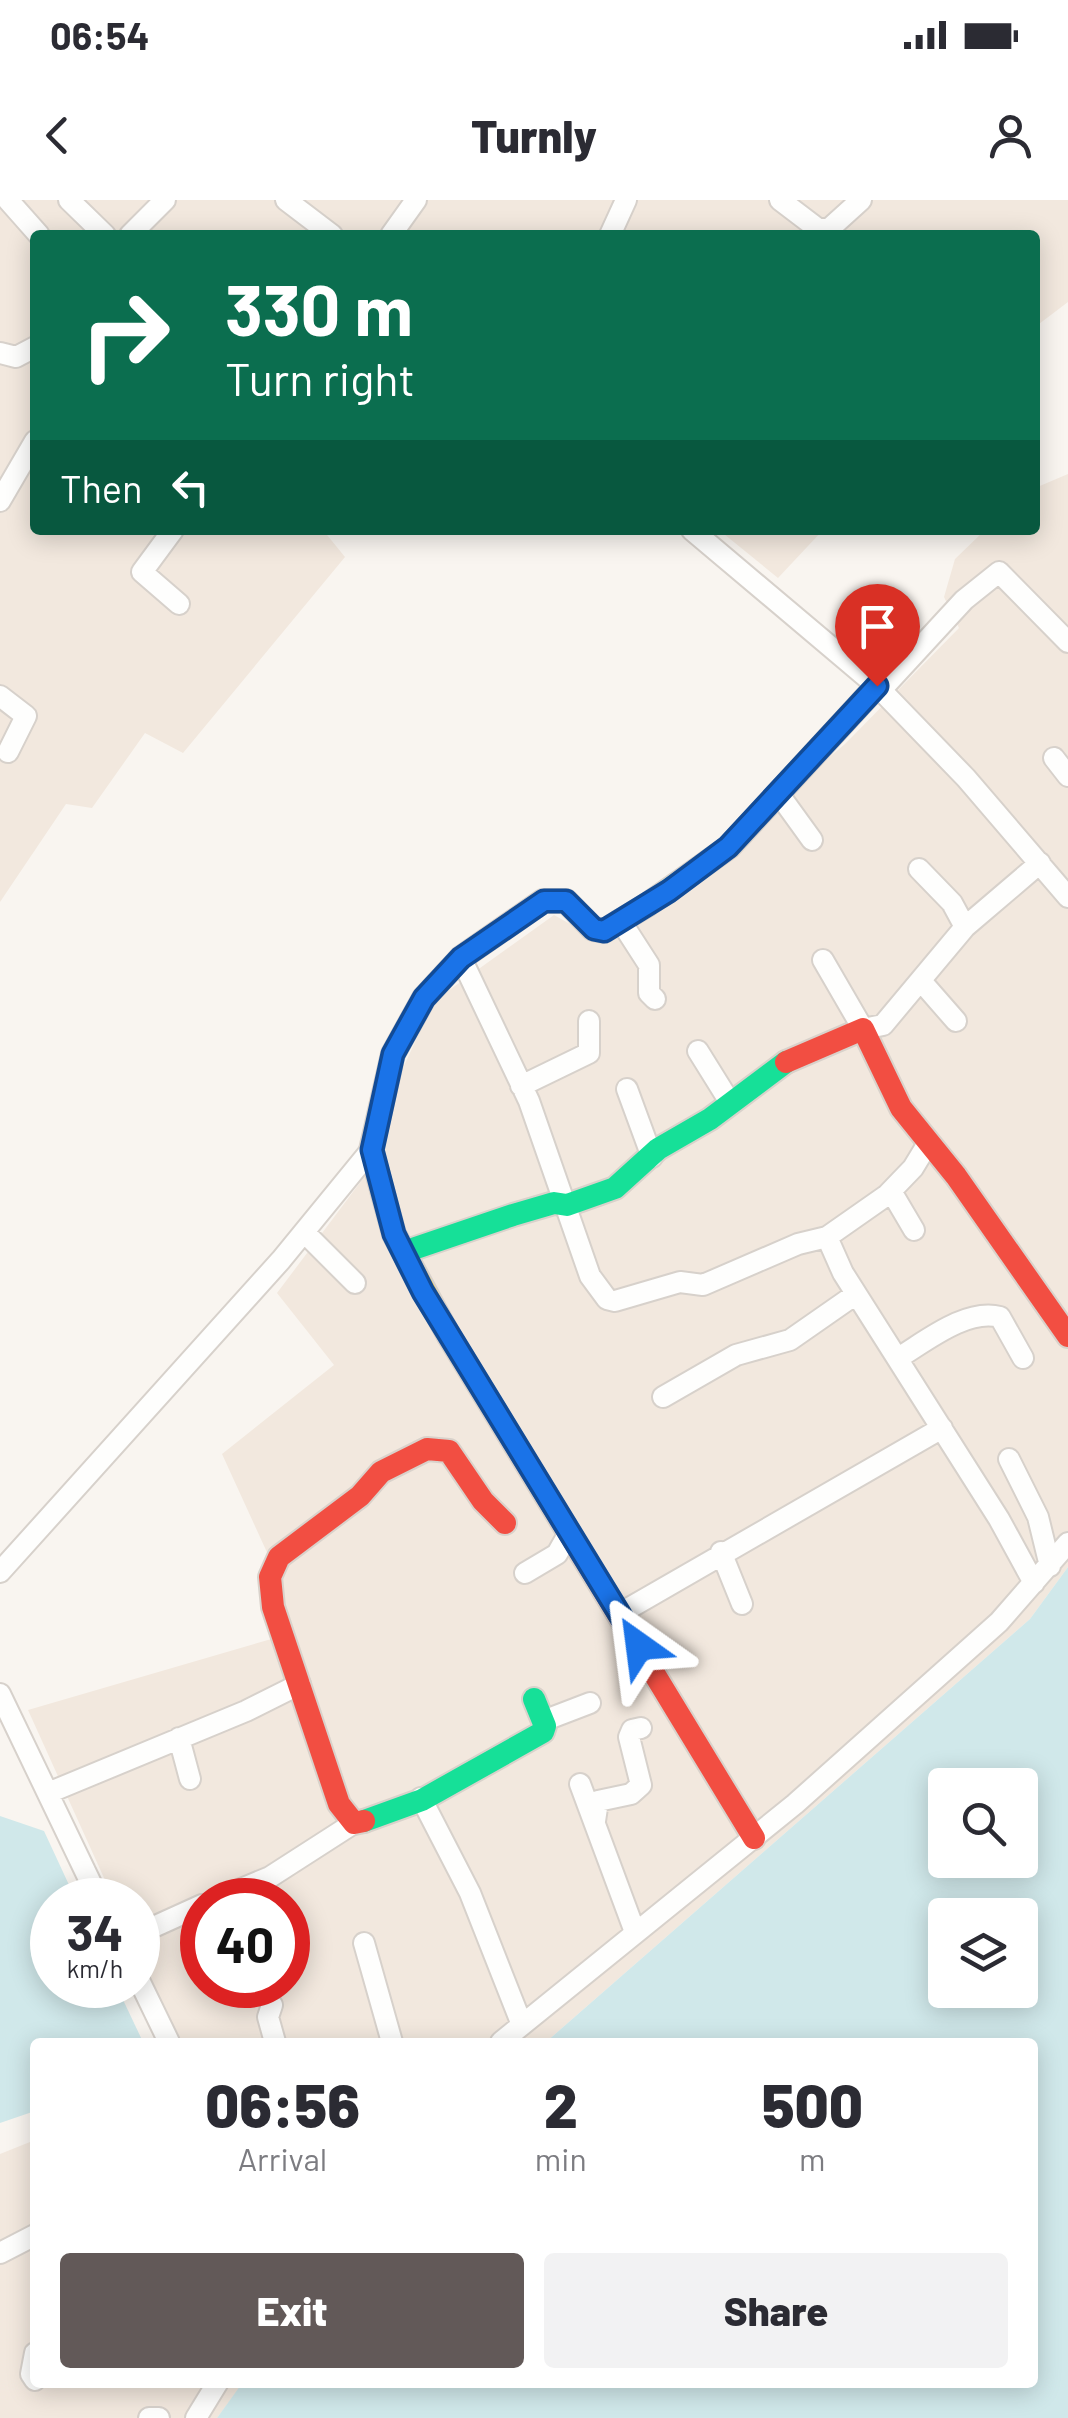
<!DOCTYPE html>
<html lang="en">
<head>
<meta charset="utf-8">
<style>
	:root { --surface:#fff; --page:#f2f2f3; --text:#2b2b33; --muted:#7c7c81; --accent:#625958 }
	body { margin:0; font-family:Barlow,sans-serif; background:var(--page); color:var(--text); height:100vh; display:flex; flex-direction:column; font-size:38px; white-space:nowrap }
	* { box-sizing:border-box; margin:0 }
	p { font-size:32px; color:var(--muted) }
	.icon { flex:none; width:55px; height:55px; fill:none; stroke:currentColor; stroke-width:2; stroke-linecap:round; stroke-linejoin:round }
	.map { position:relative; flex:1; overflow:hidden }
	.drawer { position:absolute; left:30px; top:1838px; width:1008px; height:350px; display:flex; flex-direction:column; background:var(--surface); border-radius:10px; box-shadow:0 5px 25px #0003 }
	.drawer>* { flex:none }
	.hud { position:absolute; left:30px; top:30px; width:1010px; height:305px; border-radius:10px; box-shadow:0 5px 25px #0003; background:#0b6e4f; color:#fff; overflow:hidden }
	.buttons { position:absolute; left:928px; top:1568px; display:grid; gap:20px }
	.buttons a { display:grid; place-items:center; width:110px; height:110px; border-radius:10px; background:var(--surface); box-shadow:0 5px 25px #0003; font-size:50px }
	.speed { position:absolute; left:30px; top:1678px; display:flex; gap:20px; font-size:50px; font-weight:700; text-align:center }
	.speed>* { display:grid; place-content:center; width:130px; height:130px; border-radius:50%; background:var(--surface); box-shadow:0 5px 25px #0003; line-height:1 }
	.speed small { font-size:25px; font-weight:400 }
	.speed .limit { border:15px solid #d22; background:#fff; color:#111 }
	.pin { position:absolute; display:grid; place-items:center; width:85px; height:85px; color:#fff; margin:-102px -42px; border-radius:50% 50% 50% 0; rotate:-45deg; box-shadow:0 0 10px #0007 }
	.pin .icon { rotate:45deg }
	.me { position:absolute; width:110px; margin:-55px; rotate:329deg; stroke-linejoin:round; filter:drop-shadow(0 0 8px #0008) }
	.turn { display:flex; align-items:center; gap:35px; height:210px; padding:0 30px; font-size:45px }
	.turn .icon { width:130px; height:130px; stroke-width:2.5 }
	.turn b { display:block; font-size:70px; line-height:85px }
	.then { display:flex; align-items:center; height:95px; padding:0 30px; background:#0003; gap:20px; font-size:38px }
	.eta { display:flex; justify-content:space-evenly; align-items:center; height:170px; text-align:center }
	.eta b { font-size:60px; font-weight:800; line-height:70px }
	.button { display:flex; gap:20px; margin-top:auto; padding:20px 30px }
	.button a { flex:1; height:115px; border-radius:10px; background:var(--accent); color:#fff; font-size:40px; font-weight:800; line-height:115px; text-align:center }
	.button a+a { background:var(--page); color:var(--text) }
	.status { display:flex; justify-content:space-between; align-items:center; height:70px; padding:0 50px; background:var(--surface); direction:ltr }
	.status svg { height:28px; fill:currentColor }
	header { display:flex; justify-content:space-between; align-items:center; height:130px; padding:0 30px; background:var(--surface); font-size:45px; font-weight:800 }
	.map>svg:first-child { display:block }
	.residential { fill:#f2e8de; fill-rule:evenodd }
	.water { fill:#d0e8ea; fill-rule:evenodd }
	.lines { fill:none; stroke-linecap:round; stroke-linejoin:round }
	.street-casing { stroke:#d7d1cb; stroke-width:24 }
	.fast-casing { stroke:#d9d2cb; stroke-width:26 }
	.slow-casing { stroke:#d9d2cb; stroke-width:26 }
	.jam-casing { stroke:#d9d2cb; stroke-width:26 }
	.street { stroke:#fefefd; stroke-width:20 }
	.fast { stroke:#16e098; stroke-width:22 }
	.slow { stroke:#ffcf43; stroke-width:22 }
	.jam { stroke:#f24e42; stroke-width:22 }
	.route-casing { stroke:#114b97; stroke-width:25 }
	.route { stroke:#1a73e8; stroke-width:18 }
</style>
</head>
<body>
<div class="status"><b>06:54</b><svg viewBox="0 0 49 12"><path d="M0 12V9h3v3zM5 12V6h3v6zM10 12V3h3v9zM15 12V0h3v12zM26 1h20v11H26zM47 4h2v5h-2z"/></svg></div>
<header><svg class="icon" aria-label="back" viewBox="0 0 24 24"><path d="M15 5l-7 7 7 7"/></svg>Turnly<svg class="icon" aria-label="person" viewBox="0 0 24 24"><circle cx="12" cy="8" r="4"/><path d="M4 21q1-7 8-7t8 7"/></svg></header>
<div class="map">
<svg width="1068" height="2218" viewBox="0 0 1068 2218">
	<rect width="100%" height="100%" fill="#f9f5f0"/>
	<!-- residential -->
	<path class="residential" d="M0,0h1068v102l-33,25v-92h-1000v295h288l22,27 -162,196 -38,-20 -53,75 -26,-4 -66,98z
		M1068,274v1093l-38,52 -484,423h-367l-41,-90v-52h-24l-86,-190 264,-77 -16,-61 -54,-118 112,-89 -57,-72 106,-141 13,-69 38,-82 120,-86 52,29 239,-200 114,-116 -15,-31 11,-38 30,-29h50v-42zM202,1700h86v85h-86z
		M719,330h104l-45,48z
		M35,1940v242l208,1 -26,35h-217v-264z"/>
	<!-- water -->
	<path class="water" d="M1068,1367v851h-851l26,-36h789v-340h-486l484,-423zM945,1585h75v75h-75zM945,1715h75v75h-75z
		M0,1616l44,15 32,69h-24v85h64l27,57h-108v69l-35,12z"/>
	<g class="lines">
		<defs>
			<path id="street" d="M8,0l31,35
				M69,0l36,35
				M286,0l46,35
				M780,0l46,35
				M130,35l35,-35
				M391,35l25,-35
				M610,35l16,-35
				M818,35l-1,-6h12l32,-29
				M0,153l16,4 19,-10
				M0,301l35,-60
				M173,330l-31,42 37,32
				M692,330l185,156 89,92 102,119
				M881,490l83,-90 35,-28 69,70
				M0,496l26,20 -18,36
				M1054,558l14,18
				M778,593l34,47
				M919,669l33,34 13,24
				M620,720l29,45v28l6,6
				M461,758l68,143 61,175 17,23 8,2 65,-19 23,3 95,-41 29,-7 60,-42 26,-27 14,-23
				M823,760l40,69 20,-4 82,-98 75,-64
				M921,781l35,40
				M698,851l33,53
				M521,886l68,-33v-32
				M627,889l25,68
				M891,991l23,39
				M305,1033l50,50
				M827,1037l16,36 156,246 35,64
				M898,1158c27,-16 68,-50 102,-41l23,41
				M663,1197l73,-42 54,-15 66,-46
				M1009,1259l29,58 12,49
				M721,1352l21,52
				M0,1372l281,-312 90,-110
				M525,1373l32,-19 12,-21
				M619,1414l323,-186
				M0,1494l99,206
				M543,1521l47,-18
				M179,1538l11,41
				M580,1584l55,148
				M48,1593l198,-82 54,-27
				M421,1598l49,95 52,132
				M595,1621l3,-20 33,-7 10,-9 -12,-48 3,-7 9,-2
				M215,1700l55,-23 84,-54
				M138,1734l64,-29
				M364,1743l28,99
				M138,1778l31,64
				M272,1805l-4,12 7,25
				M501,1842l294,-238 204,-182 69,-79
				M0,2053l35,-18
				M35,2153l-4,21 4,6
				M149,2218h10
				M196,2218l22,-36"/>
			<path id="fast" d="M647,705l82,-58 148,-161
				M404,1052l109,-37 41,-12 13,2 48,-17 43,-39 52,-30 76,-57
				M364,1621l58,-21 121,-68 2,-6 -11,-27"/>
			<path id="slow" d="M449,1136l-55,-102 -23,-84 22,-96 31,-56 37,-40 82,-57h23l27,28 11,2 43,-26"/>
			<path id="jam" d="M786,862l77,-33 38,79 55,68 112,160
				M449,1136l305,502
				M364,1621l-10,2 -15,-19 -66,-197 -3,-30 9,-20 81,-61 21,-24 46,-23 22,2 34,50 22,22"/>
		</defs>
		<!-- street casing -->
		<use href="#street" class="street-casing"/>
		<!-- fast casing -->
		<use href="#fast" class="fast-casing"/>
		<!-- slow casing -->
		<use href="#slow" class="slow-casing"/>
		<!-- jam casing -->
		<use href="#jam" class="jam-casing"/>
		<!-- street -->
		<use href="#street" class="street"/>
		<!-- fast -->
		<use href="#fast" class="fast"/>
		<!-- slow -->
		<use href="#slow" class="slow"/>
		<!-- jam -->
		<use href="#jam" class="jam"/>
	</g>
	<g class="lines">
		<defs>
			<path id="route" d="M639,1446l-216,-354 -29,-58 -22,-84 21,-96 31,-56 37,-40 83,-57h22l28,28 10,2 65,-40 59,-44 149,-161"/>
		</defs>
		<!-- route casing -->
		<use href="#route" class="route-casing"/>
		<!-- route -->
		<use href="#route" class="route"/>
	</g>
</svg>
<div class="buttons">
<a><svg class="icon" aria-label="search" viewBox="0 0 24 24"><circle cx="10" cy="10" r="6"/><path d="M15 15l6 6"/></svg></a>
<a><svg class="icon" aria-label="layers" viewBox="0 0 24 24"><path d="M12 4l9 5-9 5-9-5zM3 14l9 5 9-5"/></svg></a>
</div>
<div class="speed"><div>34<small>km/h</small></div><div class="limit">40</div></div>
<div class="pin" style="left:877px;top:486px;background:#d93025"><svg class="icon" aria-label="arrive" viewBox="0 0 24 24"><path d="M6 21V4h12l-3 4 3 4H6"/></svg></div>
<svg class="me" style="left:639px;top:1446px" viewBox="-20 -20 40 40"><path d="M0-17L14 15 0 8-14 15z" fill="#1a73e8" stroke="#fff" stroke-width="4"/></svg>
<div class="hud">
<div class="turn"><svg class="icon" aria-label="right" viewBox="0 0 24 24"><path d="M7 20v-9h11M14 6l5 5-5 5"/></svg><div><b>330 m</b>Turn right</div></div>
<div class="then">Then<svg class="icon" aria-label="left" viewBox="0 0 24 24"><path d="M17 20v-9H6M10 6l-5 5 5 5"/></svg></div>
</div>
<section class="drawer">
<div class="eta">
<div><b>06:56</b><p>Arrival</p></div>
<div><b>2</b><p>min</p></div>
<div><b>500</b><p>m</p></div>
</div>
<div class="button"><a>Exit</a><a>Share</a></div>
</section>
</div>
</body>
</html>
